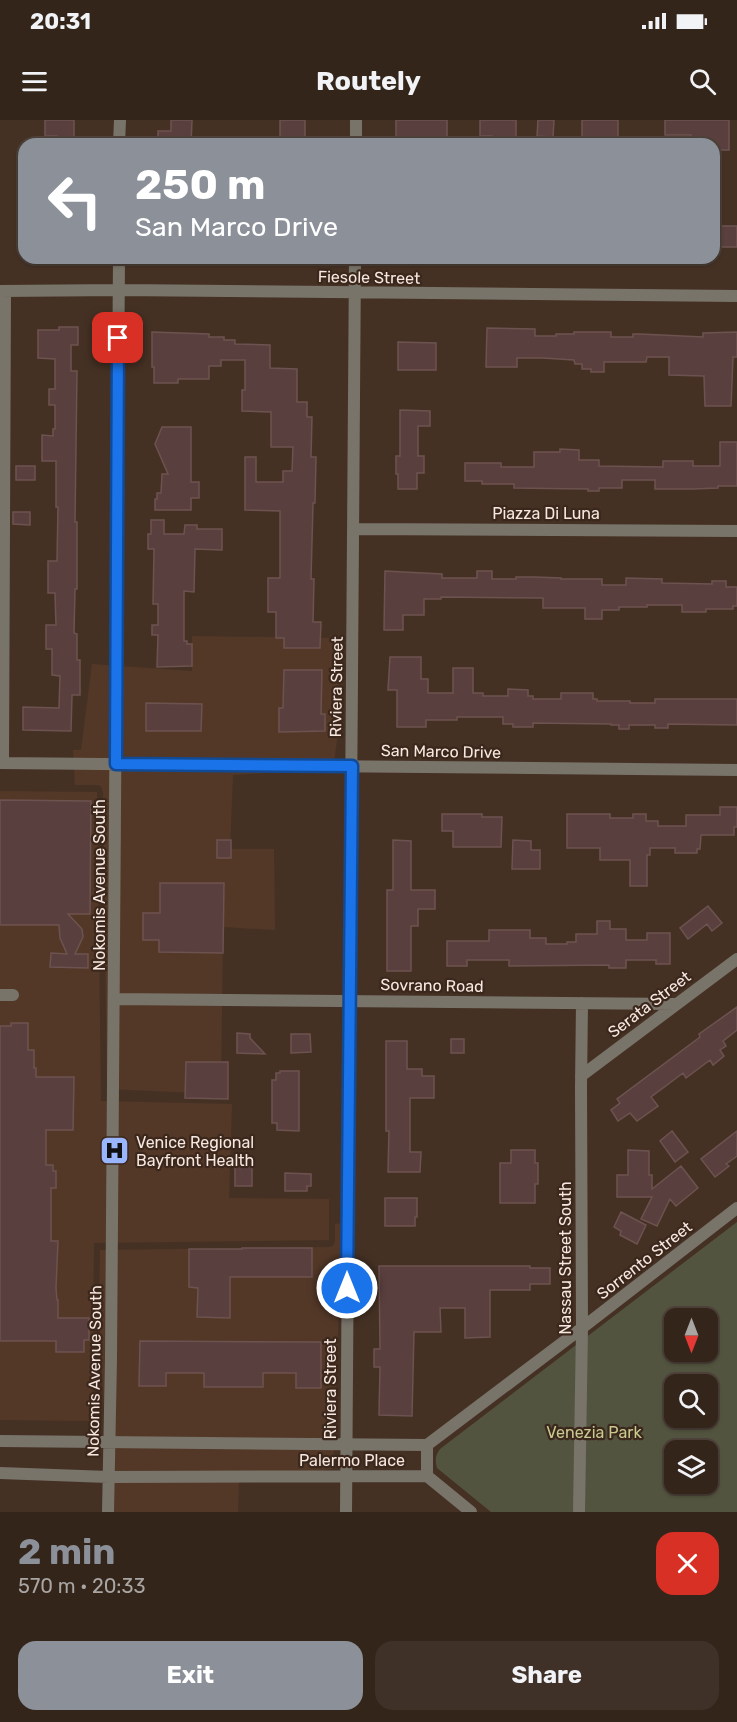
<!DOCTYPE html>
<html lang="en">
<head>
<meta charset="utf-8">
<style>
	:root { --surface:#34251b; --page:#3f3128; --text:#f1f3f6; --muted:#a9a5a3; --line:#4e423a; --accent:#8c9099 }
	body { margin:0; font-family:Rubik,sans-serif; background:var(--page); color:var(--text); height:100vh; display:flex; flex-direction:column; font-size:22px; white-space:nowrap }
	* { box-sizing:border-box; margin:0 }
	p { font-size:20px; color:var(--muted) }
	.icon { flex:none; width:33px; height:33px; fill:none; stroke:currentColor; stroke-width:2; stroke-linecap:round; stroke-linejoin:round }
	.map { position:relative; height:1392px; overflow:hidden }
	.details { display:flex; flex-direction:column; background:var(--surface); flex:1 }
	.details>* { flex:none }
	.hud { position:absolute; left:18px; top:18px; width:702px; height:126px; border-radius:18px; box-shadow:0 2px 4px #0004,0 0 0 2px var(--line); background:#8c9099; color:#fff; overflow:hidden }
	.needle { width:39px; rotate:180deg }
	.tools { position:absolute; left:664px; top:1188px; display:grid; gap:12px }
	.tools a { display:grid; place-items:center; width:54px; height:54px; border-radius:12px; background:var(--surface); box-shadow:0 2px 4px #0004,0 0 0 2px var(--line); font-size:30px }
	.pin { position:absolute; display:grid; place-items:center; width:51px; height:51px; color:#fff; margin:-26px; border-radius:12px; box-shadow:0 3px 9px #0006 }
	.me { position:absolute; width:66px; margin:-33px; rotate:0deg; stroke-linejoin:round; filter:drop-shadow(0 0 4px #0008) }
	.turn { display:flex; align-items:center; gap:21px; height:126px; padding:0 18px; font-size:27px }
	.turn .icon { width:78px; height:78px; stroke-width:2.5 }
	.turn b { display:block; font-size:42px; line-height:51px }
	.round { display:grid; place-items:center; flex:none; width:63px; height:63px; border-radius:18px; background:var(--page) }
	.summary { display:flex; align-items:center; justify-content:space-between; height:102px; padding:0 18px }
	h1 { font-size:36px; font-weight:700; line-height:45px; color:var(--accent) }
	.button { display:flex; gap:12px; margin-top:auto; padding:12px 18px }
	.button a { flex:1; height:69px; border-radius:18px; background:var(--accent); color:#fff; font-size:24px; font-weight:700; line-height:69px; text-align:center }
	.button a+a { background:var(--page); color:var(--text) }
	.status { display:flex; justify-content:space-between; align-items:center; height:42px; padding:0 30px; background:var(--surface); direction:ltr }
	.status svg { height:16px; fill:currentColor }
	header { display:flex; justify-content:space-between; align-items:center; height:78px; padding:0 18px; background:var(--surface); font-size:27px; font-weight:700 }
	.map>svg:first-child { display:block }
	.built { fill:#533827 }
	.green { fill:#53543f; fill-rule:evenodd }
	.building { fill:#593f3d; stroke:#6d5350; stroke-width:1.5 }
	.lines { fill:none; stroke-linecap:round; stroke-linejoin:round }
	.street { stroke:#79746a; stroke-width:12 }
	.route-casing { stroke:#114b97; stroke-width:15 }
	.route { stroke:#1a73e8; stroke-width:10 }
	.labels { text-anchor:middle; stroke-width:4.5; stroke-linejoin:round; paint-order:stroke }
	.street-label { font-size:16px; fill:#f6e8e0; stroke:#3b271b }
	.poi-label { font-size:16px; fill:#f6e8e0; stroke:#3b271b; text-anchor:start }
	.park-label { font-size:16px; fill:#c7ca90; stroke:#3b271b }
</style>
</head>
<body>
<div class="status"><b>20:31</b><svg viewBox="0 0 49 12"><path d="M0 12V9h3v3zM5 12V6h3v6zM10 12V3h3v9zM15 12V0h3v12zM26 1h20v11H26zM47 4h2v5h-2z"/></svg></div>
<header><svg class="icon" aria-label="menu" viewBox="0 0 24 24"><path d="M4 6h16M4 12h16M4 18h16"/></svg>Routely<svg class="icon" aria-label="search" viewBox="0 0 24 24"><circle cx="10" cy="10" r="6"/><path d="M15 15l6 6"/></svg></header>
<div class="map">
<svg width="737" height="1392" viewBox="0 0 737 1392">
	<rect width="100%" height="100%" fill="#453124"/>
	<!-- built -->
	<path class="built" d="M192,516l144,2 5,75 -8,56 -100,6 -3,74h44l1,81 -52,-3 -2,167 -114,-5 -4,-297 -1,-4 -3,-3h-24l-2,-35h8l11,-86 100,7z
		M0,671l97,1 4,309 131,3 -3,94 100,1v41l-235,3 -2,178 -92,-1z
		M342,1103l-9,246 -94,11 -1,32h-133v-84l-6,-115 1,-63 229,-3 4,-1 2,-4v-18z"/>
	<!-- green -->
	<path class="green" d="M737,1102v290h-246l-54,-44c-2,-8 -2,-12 3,-19zM675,1198h33v34h-33zM675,1264h33v34h-33zM675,1330h33v34h-33z"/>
	<!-- building -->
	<path class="building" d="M45,0h29v17h-3v7h-14v-8h-12z
		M171,0h21l-1,24h-33v-13h13z
		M280,0h25v24h-25z
		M396,0h51v22h-38v2h-13z
		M480,0h36v23h-24v-7h-12z
		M538,0h16l-1,17 -16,-1z
		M582,0h36v24h-36z
		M665,0h64v30h-15v-6h-23v-9h-26z
		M714,106h23v21h-23z
		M59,207h19v18h-7v26h6l-2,151h2v67h-2l-1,44 3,1v26h3v35h-8l-1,36 -48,-1v-23l36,1 1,-32 -8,-1v-26h-6v-24h10l-1,-32h-7v-32h9l1,-54h-2v-46h-14v-26l11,1v-7h2v-24h-6v-16h6v-30l-17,-1v-28h21z
		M487,208l48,1v7h21v-2h18v-2h37v5h22v-3h7l63,3v-4l34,-1v25h-4l-2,49h-26l-1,-30 -35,-1v-18h-22l-1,5h-42v10h-13v-3h-9v-5h-7l-1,-4 -31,-2h-26v9h-31z
		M152,212l57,2v3h15v3h11v4l35,1v23l27,1v33h10v15h5l-1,40h5l-1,46h-2l-2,76h3l-1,43h8l-1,26h-36v-10h-8v-26h-8v-34h12v-67l-35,-1v-53h11v25h27v-11h9l1,-24h-22v-35l-29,-1v-21h3v-30h-24v6h-12v13h-31v4h-24v-16h-2z
		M398,222l38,1v27h-38z
		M400,290l30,1v15h-12v30h6v17h-7v16h-19v-15h-2v-18h4z
		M162,307h29v55h8v16h-8v12h-36v-11h2v-6h4l1,-19h6l-13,-30z
		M720,322h17v44h-19v2l-26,1h-37v-9h-33v8h-23v3h-11v-2l-74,-1v-4h-32v-3h-17v-18h36v4h33v-15h26v-3l19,1v10h20v6l64,1v-6h30v5h27z
		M16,346h19v14h-19z
		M13,392h17v13l-17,-1z
		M151,400h13v14h20l1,-9h12v4h25v21l-27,-1 -1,43 -10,-1v50h3v3h5v22l-35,1 1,-32h-6v-10h6v-21h-5l1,-55h-6v-15h3z
		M385,451l57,3v4h35v-7h15v8h24v-2h19l26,1v1h41v6h24v-7l36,1v4l50,1v-3h14v6h11v19h-4v3h-27v3h-24v-7h-35v2h-28v3h-17v9h-17v-11h-42v-10l-102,-1v2h-17v16h-21v15h-19z
		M390,537h31v22h7v14h25v-25h20v25h10v3h25v-7l20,1v6h5v3h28v-6h32v6h4v2h33v2h25v-4h82v26l-69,-1v4h-13v-3h-26v4h-10v-4h-8v-1l-78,-1v4h-20v-3h-10v-7h-46v3h-31v7h-29v-37h-9z
		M284,550h38l-1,44h4v17l-46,1v-24h4z
		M146,583l56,1 -1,27h-55z
		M0,680l91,1 -1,113h-22l14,15 1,8 -8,17h13v14l-38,-1 1,-14 16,1 -7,-16 -1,-13h-59z
		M720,687h17v20h-3v8h-33l-1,14h-3v4h-22v-5h-25v7h-3v31h-17v-26h-30v-12h-33v-34h43v4h23v-4h13v7h12v5h28v-11h34z
		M442,694h40v3h20l-1,30h-48v-16h-11z
		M217,720h14v18h-14z
		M393,720l18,1v49h24v19h-17v17h-7v45h-24v-81h6z
		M513,720l18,1v9h9v19h-28z
		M160,763h64l-1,70 -64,-1v-12h-16v-27h17z
		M708,786l14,17 -10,8 -5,-7 -19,15 -8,-11z
		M597,801h13v8h16v11h21v-7h23v31h-14v-4h-30v8h-17v-3l-100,1v-6h-42v6h-20v-25h42v-11h41v8h16v6h21v-2h9v-8h21z
		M737,887v23l-14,11 3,5 -6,4 4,6 -11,9 -3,-5 -24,18 -3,-5 -32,24 7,9 -21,15 -7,-8 -12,8 -7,-11 9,-7 -3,-4 83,-62 -1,-3z
		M11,903h17v27h6v18h2v9h38l-1,53h-27v35h7v6h3v17h-5v53h7l-2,47 1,12h1v18h31v22h-5v12h-28v-11h-56v-315h11z
		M237,913l13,1v4l15,16 -28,-1z
		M291,914h19l1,18 -20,1z
		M451,919h13v14h-13z
		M386,921h21v28h15v7h12v22h-24v54h11l-1,20h-32l1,-41h-3z
		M186,942h42v37l-43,-1z
		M280,951h19v60l-22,-1v-7h-5v-43h4v-7h4z
		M672,1011l16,21 -13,10 -15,-21z
		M737,1011v25l-11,8 3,2 -14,11 -14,-18z
		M511,1030h24v13h3v21h-3v19h-35v-40h11z
		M628,1030l21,1v24h3v14l29,-23 17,22 -22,18 -6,-7 -13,27 -16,-7 11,-22h-35v-22h11z
		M235,1046h17v20h-17z
		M285,1053l26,1v12h-4v5h-22z
		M385,1078h32v19h-2v9h-30z
		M621,1092l25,13 -9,19 -17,-9 1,-4 -7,-4z
		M242,1128h70v29h-82v41l-33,-1 1,-29 -9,-1v-38h53z
		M379,1146h151v2h20v16h-20v6h-40v47l-25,1v-30h-25l1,24h-27l-2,84 -33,-1 1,-48h-6v-18h6z
		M140,1221l181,1v46h-25v-15h-33v14h-59v-14h-38v13h-27z"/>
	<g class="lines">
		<!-- street -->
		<path class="street" d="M119,24l1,-24
			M356,24v-24
			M0,171l119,-1 618,6
			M354,409l383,2
			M0,643l737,7
			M3,643l2,-472
			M0,875h13
			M114,879l563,5
			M581,956l156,-117
			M0,1321l427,4
			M427,1325l155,-117 155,-120
			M0,1353l108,4 319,-1v-31
			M427,1356l44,36
			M108,1392l3,-153 8,-1101
			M346,1392l9,-1254
			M579,1392l3,-184 -1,-241 1,-84"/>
	</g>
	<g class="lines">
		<defs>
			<path id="route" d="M118,218l-2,426 236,2 -5,522"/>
		</defs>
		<!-- route casing -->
		<use href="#route" class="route-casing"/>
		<!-- route -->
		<use href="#route" class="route"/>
	</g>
	<!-- icons -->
	<defs>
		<symbol id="hospital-square" viewBox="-11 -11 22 22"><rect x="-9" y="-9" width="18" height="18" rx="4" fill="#99b5fd" stroke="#3b271b"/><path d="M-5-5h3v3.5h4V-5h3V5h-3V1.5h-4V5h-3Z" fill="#111"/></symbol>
	</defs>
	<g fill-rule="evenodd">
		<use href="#hospital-square" x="98" y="1014" width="33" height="33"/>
	</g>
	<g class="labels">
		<!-- street labels -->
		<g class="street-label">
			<text transform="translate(369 157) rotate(1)" y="6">Fiesole Street</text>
			<text x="546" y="399">Piazza Di Luna</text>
			<text transform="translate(336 567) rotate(-89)" y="6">Riviera Street</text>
			<text transform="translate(441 631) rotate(1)" y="6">San Marco Drive</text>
			<text transform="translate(99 765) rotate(-90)" y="6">Nokomis Avenue South</text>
			<text transform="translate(432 865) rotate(1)" y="6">Sovrano Road</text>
			<text transform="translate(649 884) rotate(-37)" y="6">Serata Street</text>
			<text transform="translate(565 1138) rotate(-90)" y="6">Nassau Street South</text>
			<text transform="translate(644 1140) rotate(-38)" y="6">Sorrento Street</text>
			<text transform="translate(94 1251) rotate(-89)" y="6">Nokomis Avenue South</text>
			<text transform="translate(330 1269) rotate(-90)" y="6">Riviera Street</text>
			<text x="352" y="1346">Palermo Place</text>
		</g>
		<!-- poi labels -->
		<g class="poi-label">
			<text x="136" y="1028">Venice Regional<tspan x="136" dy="18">Bayfront Health</tspan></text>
		</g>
		<!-- park labels -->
		<g class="park-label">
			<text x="594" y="1318">Venezia Park</text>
		</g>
	</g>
</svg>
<div class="tools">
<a><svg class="needle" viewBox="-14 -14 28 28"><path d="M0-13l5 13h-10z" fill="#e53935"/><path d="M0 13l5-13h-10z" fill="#a9a5a3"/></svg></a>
<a><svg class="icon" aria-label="search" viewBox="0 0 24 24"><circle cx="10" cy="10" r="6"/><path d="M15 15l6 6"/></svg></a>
<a><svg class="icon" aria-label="layers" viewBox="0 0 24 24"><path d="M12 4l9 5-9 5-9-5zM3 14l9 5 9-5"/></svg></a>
</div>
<div class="pin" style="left:118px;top:218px;background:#d93025"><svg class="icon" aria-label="arrive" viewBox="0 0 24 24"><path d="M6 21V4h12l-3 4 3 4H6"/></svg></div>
<svg class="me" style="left:347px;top:1168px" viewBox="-20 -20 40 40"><circle r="17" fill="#1a73e8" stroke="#fff" stroke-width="3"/><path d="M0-11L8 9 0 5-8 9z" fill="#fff"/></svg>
<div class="hud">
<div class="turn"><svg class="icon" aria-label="left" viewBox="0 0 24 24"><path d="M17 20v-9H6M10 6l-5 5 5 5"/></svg><div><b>250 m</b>San Marco Drive</div></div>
</div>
</div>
<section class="details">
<div class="summary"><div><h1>2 min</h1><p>570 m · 20:33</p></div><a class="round" style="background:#d93025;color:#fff"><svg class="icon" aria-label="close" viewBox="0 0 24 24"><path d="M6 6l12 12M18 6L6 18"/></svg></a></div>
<div class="button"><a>Exit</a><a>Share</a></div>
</section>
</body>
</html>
